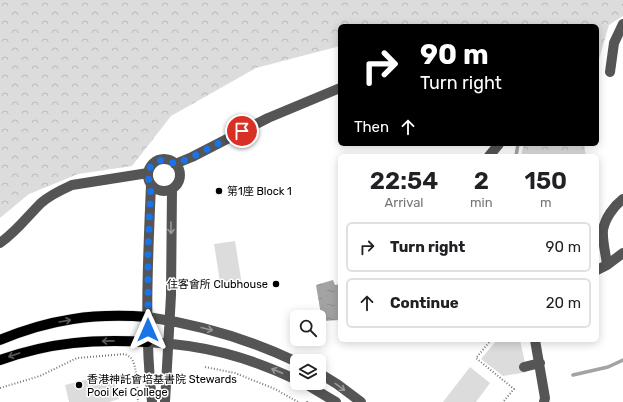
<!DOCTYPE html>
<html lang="en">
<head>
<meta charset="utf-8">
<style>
	:root { --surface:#fff; --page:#f6f6f6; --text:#202124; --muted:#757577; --line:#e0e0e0 }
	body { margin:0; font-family:Rubik,"Noto Sans TC",sans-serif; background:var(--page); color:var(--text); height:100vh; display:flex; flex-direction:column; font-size:15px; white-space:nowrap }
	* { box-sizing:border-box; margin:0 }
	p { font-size:13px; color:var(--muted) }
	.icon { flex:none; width:22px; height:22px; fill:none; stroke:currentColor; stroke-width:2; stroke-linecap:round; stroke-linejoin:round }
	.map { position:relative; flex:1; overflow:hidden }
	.panel { position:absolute; left:338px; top:154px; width:261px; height:188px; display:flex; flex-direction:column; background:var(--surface); border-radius:6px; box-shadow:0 2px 10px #0003 }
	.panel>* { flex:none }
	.hud { position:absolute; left:338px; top:24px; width:261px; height:122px; border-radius:6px; box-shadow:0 2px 10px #0003; background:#000; color:#fff; overflow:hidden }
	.fabs { position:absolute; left:290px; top:310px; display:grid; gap:8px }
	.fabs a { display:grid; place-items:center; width:36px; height:36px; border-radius:6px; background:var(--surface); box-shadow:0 2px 10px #0003; font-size:20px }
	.pin { position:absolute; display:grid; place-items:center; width:34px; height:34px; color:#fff; margin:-17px; border:2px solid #fff; border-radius:50%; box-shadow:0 1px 4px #0007 }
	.me { position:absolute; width:44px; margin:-22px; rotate:0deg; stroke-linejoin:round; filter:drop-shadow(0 0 3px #0008) }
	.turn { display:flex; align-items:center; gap:14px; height:84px; padding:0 16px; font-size:18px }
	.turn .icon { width:52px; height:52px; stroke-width:2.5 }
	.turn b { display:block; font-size:28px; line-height:34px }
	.then { display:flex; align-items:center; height:38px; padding:0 16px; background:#0003; gap:8px; font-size:15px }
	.eta { display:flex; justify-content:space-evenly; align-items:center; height:68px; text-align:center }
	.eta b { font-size:24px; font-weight:600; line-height:28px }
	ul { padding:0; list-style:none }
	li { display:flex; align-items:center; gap:12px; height:50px; margin:0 8px 6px; padding:0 8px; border:2px solid var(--line); border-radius:6px }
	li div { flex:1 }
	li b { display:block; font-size:15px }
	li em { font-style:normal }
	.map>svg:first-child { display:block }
	.forest { fill:url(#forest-crowns) }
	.park { fill:#dcdcdc }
	.water { fill:url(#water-ripples) }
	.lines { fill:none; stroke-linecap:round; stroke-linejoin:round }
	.stream { stroke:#a3a3a3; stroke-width:3.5 }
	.major-casing { stroke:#dbdbdb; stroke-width:11 }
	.path { stroke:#777; stroke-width:2; stroke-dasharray:1 2; stroke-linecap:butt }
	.minor { stroke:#555; stroke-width:10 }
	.major { stroke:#000; stroke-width:10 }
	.oneway { stroke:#999 }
	.oneway2 { stroke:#595959 }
	.route { stroke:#1a73e8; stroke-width:7; stroke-dasharray:0 12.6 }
	.poi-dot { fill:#000; stroke:#fff; stroke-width:1.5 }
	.labels { text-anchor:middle; stroke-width:3; stroke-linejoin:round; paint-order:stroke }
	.poi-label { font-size:11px; fill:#000; stroke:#fff; text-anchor:start }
</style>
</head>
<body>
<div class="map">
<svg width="623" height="402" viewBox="0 0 623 402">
	<defs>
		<pattern id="forest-crowns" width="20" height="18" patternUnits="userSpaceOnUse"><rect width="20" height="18" fill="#dcdcdc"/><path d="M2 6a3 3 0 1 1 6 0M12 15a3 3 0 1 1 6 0" fill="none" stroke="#bbb"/></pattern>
		<pattern id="water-ripples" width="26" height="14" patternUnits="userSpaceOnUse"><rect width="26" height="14" fill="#a3a3a3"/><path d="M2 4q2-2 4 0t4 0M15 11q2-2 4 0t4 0" fill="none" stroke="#8b8b8b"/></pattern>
	</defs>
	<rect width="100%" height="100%" fill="#fff"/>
	<!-- forest -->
	<path class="forest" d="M0,0h623v16l-14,9 -12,41v-40h-257v20l-84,22 -85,48 -39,50 -54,8 -49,20 -29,24z
		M524,144h60l2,12h-65z"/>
	<!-- park -->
	<path class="park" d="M235,241l7,44 -21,3 -7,-44z
		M497,340h23l7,32 -24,4 -22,-17z
		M470,367l20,16 -14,19h-33z
		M112,373l7,26 -10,3h-40l-4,-17z"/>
	<!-- water -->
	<path class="water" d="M333,280l2,5 5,-1v36l-18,1 -6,-36z"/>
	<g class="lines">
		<!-- stream -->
		<path class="stream" d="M516,156l2,-12
			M573,375l35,-8 15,-7"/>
		<defs>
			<path id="major" d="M0,340c50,-21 94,-27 148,-23
				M0,360c51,-18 94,-21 147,-18"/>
		</defs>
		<!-- major casing -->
		<use href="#major" class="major-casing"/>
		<!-- path -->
		<path class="path" d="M491,340l-15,18 38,31 -11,13
			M205,367l30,6 40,16 23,13
			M0,388l40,-12 37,-18 48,-4c0,0 5,3 5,3 8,7 7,35 8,45
			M307,402l1,-2"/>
		<!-- minor -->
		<path class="minor" d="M610,72l4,-29 9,-19
			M489,156l10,-12
			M148 175a16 16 0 1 1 32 0a16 16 0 1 1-32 0Z
			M175,164l17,-7 76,-39 72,-30
			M151,185c-3,72 -7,145 1,217
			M0,243c16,-11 27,-26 41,-40 9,-8 20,-13 31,-18l76,-12
			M607,265l16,-12
			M597,270l10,-5c-1,-10 -5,-25 -4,-35 2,-12 11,-24 20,-31
			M148,317c53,8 101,22 149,45
			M535,340l10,58 -1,4
			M147,342c57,3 99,14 150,38
			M524,367l16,-4
			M319,373l18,11 24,18
			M304,383l32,19
			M165,402l6,-107 1,-106"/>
		<!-- major -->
		<use href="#major" class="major"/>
	</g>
	<!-- one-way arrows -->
	<defs><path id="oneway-shaft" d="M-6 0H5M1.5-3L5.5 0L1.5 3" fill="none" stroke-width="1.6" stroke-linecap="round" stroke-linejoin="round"/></defs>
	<g class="oneway">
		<use href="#oneway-shaft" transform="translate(171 228) rotate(90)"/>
		<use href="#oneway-shaft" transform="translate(207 329) rotate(14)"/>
		<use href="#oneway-shaft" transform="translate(277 371) rotate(-157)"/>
		<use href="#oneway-shaft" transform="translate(340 387) rotate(36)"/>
	</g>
	<g class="oneway2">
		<use href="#oneway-shaft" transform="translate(65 321) rotate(-10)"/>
		<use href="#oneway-shaft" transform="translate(108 341) rotate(179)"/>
		<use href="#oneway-shaft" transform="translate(14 355) rotate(161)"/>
	</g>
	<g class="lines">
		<!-- route -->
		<path class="route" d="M148,330v-81l3,-64c-10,-17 7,-32 24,-21l17,-7 50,-26"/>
	</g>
	<!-- markers -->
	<g class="poi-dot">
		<circle cx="219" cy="191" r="4"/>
		<circle cx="276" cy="284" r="4"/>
		<circle cx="79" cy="385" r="4"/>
	</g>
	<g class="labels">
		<!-- poi labels -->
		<g class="poi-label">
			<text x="227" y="195">第1座 Block 1</text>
			<text x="268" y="288" text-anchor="end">住客會所 Clubhouse</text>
			<text x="87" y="383">香港神託會培基書院 Stewards<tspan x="87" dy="13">Pooi Kei College</tspan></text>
		</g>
	</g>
</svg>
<div class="fabs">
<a><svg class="icon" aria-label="search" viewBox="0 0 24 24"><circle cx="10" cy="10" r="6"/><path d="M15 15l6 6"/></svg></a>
<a><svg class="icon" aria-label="layers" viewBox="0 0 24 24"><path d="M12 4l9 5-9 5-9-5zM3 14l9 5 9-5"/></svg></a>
</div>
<div class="pin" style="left:242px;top:131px;background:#d93025"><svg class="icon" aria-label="arrive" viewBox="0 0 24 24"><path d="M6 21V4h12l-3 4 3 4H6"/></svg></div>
<svg class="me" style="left:148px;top:330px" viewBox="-20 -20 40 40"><path d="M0-17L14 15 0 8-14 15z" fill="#1a73e8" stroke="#fff" stroke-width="4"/></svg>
<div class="hud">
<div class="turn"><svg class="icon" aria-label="right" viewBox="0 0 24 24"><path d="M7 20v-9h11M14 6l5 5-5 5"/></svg><div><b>90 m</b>Turn right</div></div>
<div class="then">Then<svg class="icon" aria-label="ahead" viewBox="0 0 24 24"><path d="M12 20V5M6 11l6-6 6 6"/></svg></div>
</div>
<section class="panel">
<div class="eta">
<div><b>22:54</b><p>Arrival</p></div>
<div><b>2</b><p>min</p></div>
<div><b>150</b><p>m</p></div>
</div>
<ul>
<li><svg class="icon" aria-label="right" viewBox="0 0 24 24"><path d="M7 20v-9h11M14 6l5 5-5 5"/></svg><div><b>Turn right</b></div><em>90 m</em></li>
<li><svg class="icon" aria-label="ahead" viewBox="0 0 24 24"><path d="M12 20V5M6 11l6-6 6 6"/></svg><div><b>Continue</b></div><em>20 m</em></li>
</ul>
</section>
</div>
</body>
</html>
